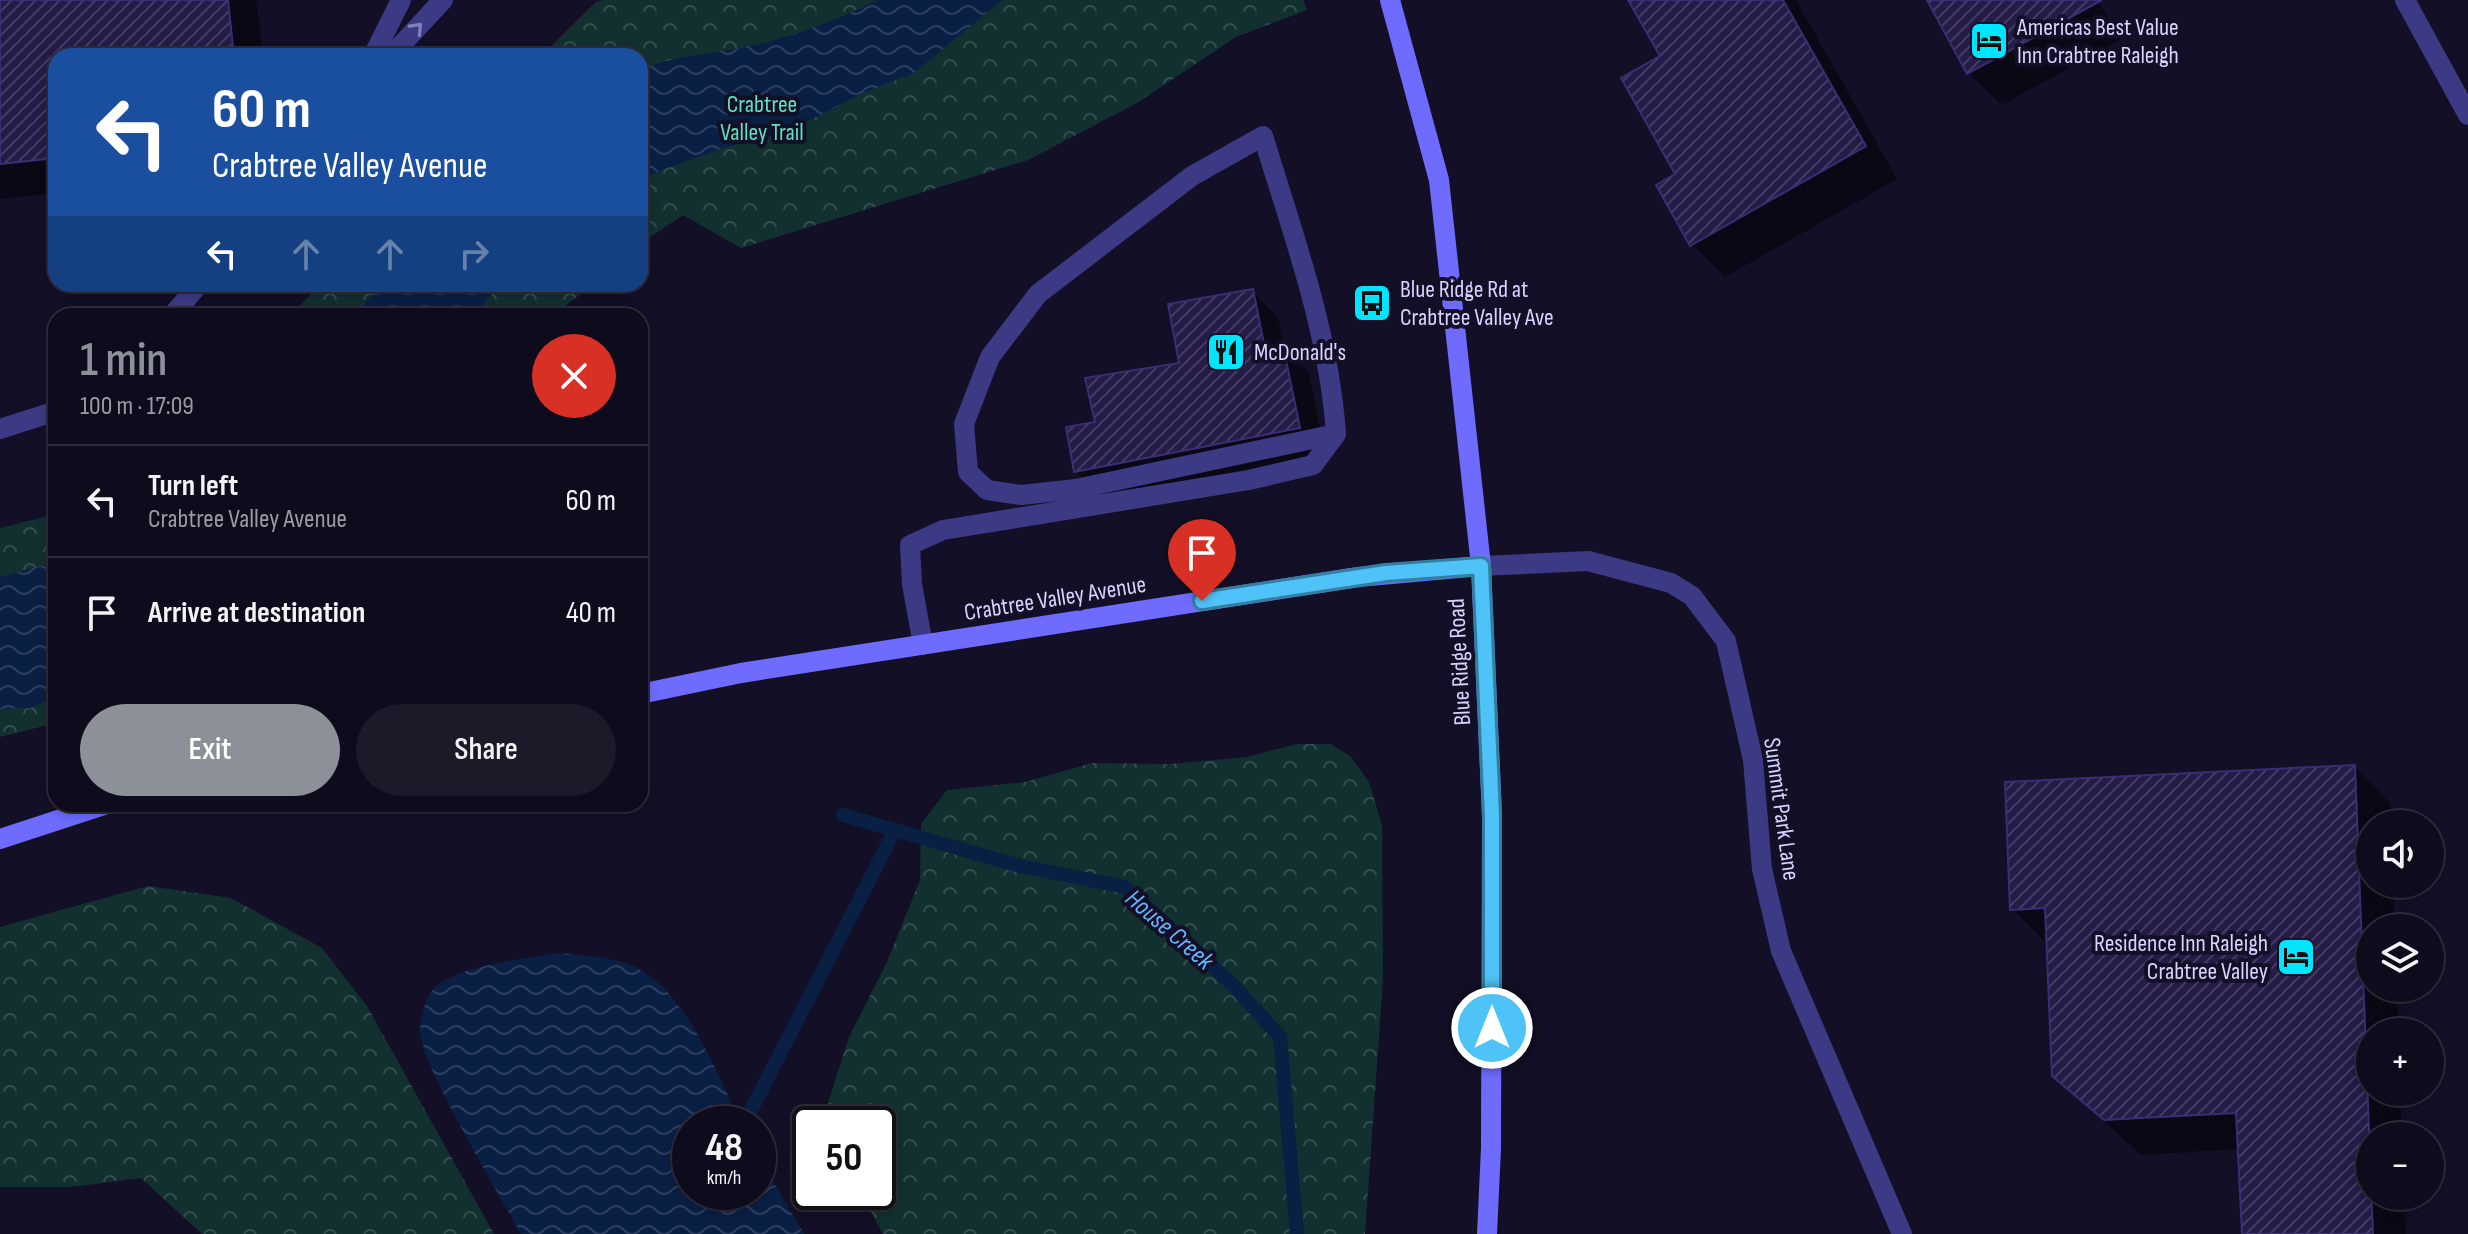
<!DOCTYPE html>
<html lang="en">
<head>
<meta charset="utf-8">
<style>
	:root { --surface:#0e0b1c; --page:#1c1929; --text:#f1f3f6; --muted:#9b9ba3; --line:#2e2b3b; --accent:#8c9099 }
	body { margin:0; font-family:"Sofia Sans Condensed",sans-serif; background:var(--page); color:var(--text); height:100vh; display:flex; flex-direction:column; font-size:30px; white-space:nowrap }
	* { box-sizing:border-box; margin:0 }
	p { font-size:26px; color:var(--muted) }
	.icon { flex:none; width:44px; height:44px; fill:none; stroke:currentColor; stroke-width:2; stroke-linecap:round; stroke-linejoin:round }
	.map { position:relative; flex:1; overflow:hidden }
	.drawer { position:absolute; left:48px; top:308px; width:600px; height:504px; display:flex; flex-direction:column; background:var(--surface); border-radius:24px; box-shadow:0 4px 12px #0003,0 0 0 2px var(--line) }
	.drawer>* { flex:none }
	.guide { position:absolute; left:48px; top:48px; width:600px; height:244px; border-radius:24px; box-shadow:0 4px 12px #0003,0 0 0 2px var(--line); background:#1a4fa0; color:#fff; overflow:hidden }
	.tools { position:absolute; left:2356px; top:810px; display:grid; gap:16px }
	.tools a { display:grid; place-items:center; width:88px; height:88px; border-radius:50%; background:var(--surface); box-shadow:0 4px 12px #0003,0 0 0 2px var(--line); font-size:40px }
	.speed { position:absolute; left:672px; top:1106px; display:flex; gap:16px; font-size:40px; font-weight:700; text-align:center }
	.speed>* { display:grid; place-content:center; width:104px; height:104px; border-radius:50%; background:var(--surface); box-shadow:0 4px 12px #0003,0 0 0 2px var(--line); line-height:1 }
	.speed small { font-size:20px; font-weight:400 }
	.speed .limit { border:4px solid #111; border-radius:12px; background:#fff; color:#111 }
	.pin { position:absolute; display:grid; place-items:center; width:68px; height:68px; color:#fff; margin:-82px -34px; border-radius:50% 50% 50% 0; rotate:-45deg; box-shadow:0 0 8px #0007 }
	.pin .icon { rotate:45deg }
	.me { position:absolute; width:88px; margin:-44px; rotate:0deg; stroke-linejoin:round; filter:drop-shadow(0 0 6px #0008) }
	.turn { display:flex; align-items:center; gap:28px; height:168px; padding:0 32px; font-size:36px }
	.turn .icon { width:104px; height:104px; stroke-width:2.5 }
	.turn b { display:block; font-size:56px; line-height:68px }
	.lanes { display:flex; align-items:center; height:76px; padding:0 32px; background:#0003; justify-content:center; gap:40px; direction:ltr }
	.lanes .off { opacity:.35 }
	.round { display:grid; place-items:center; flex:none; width:84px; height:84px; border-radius:42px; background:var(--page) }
	.head { display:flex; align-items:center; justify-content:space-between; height:136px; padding:0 32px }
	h1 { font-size:48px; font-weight:600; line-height:60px; color:var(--accent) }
	.cta { display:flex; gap:16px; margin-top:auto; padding:16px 32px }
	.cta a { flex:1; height:92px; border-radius:48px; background:var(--accent); color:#fff; font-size:32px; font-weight:600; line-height:92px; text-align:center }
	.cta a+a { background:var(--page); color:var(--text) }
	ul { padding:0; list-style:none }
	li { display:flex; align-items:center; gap:24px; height:112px; padding:0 32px; border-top:2px solid var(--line) }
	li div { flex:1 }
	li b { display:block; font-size:30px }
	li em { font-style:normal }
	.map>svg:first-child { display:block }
	.forest { fill:url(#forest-crowns) }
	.water { fill:url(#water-waves) }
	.shadow { fill:#0007 }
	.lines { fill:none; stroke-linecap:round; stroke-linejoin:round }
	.stream { stroke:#0a1f44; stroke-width:14 }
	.building { fill:url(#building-hatch); stroke:#3b2d73; stroke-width:2 }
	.lane { stroke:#3d3a85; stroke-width:20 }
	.street { stroke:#3d3a85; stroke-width:20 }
	.secondary { stroke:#6f6bff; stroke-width:20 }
	.oneway { stroke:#837fbc }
	.route-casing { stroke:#337fa1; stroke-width:20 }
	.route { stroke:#4fc3f7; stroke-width:14 }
	.labels { text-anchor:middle; stroke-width:8; stroke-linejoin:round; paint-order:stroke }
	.poi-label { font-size:24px; fill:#d9d4ff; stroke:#130f26; text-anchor:start }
	.park-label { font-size:24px; fill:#5fe0c0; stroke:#130f26 }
	.street-label { font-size:24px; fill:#d9d4ff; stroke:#130f26 }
	.water-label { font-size:26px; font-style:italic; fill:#62b6ff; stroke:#130f26 }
</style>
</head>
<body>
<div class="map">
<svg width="2468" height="1234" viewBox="0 0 2468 1234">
	<defs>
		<pattern id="forest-crowns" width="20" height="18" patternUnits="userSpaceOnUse" patternTransform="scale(2)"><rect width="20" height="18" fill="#12302f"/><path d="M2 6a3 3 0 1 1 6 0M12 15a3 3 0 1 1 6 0" fill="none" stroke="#344d4e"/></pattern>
		<pattern id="water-waves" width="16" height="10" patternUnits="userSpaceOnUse" patternTransform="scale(2)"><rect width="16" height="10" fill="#0a1f44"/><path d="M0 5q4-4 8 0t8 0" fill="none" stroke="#2d3f60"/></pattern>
		<pattern id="building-hatch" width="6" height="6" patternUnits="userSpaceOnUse" patternTransform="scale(2)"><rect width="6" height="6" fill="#241b47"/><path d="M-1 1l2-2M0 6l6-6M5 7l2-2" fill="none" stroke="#433b63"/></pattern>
	</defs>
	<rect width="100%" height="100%" fill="#130f26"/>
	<!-- forest -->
	<path class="forest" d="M603,0h700l4,10 -71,27 -99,66 -109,57 -287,88 -58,-33 -43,29v-188h-99l55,-54z
		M320,284h274l-42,32h-262z
		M56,514v209l-56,14v-209z
		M1296,744h35l19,12 19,26 13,43 1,155 -18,254h-482l-23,-42h18v-68l-56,-2 27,-85 38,-75 33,-82 1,-56 26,-34 78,-8 67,-19 77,1 78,-7z
		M148,886l83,12 91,50 45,58 127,228h-292l-61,-56 -70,9h-71v-260z"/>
	<!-- water -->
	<path class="water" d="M878,0h124l-88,73 -49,19 -78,40 -64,16 -83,30v-108c37,-16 76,-16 115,-25 42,-10 84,-26 123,-45z
		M382,284h125l-19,13 -12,19h-122z
		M56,562v135l-25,11 -31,1v-132z
		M557,953c24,2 50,3 73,12 54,19 87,111 112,159h-52v68h68v-36l46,78h-283c-20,-38 -101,-169 -101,-204 1,-15 6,-36 18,-45 26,-20 87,-26 119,-32z"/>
	<!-- shadow -->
	<path class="shadow" d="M0,0h256l7,56h-207v137l-56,6z
		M1652,0h144l101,179 -172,98 -33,-33z
		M1929,0h169l22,40 -118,65 -33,-32z
		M1252,291l26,26 7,33 24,23 16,81 -223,43 -26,-26 21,-47 85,-59z
		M2355,767l35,36 1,21h-21v60h23l1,44h-24v60h27l1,44h-28v60h30l2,44h-32v60h34l2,38h-162l-4,-85 -99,6 -87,-80 -6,-130 -36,-36z"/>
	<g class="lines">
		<!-- stream -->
		<path class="stream" d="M843,815l173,50 109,22 109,99 46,51 17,197
			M744,1124l151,-294"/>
	</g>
	<!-- building -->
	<path class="building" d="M0,0h228l6,56h-178v102l-56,6z
		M1628,0h155l83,146 -176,100 -34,-61 19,-11 -54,-96 39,-22z
		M1927,0h175l-135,74z
		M1253,289l12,60 18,-4 17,83 -226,44 -8,-45 29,-5 -10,-44 94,-15 -11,-59z
		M2355,765l18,469h-131l-6,-121 -132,7 -52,-44 -7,-168 -35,2 -5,-128z"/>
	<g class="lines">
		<!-- lane -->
		<path class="lane" d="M373,56l28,-56
			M391,56l52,-56
			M172,316l27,-32
			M0,429l56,-18
			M923,645l-11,-61 -2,-39 33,-15 306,-50 64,-15 23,-31c-7,-102 -43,-200 -73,-298l-71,40 -154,118 -48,63 -26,67 4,48 19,18 34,5 55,-6 260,-55"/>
		<!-- street -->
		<path class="street" d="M2405,0l63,115
			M1481,566l107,-5 83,22 21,13 34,45 27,119 9,109 19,82 121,283"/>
		<!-- secondary -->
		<path class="secondary" d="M1390,0l49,180 42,386 11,250 -1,332 -4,86
			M640,694l101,-21 617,-96 123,-11
			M0,839l107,-35"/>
	</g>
	<!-- one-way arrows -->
	<defs><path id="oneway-chevron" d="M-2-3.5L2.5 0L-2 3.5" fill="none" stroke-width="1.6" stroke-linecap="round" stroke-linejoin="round" transform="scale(2)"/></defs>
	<use class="oneway" href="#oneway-chevron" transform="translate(417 28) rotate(-47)"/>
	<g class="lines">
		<defs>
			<path id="route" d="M1202,601l184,-28 95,-7 11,250v212"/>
		</defs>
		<!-- route casing -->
		<use href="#route" class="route-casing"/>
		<!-- route -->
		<use href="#route" class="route"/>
	</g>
	<!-- icons -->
	<defs>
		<symbol id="hotel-square" viewBox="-11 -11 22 22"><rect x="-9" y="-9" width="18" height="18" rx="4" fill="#00e5ff" stroke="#130f26"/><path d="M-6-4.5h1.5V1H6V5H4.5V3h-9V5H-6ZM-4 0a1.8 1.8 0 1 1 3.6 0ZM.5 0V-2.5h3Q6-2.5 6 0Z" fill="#111"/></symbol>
		<symbol id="bus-square" viewBox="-11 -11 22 22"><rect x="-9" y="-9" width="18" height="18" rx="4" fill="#00e5ff" stroke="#130f26"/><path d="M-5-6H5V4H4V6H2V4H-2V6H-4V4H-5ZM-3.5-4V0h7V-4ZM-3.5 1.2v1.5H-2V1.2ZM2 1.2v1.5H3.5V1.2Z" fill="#111"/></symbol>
		<symbol id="restaurant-square" viewBox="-11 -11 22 22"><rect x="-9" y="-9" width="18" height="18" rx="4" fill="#00e5ff" stroke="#130f26"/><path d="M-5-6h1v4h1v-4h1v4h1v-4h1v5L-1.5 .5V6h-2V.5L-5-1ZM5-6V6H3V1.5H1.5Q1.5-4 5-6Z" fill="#111"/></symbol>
	</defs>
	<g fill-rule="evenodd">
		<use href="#hotel-square" x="1967" y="19" width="44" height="44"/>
		<use href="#bus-square" x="1350" y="281" width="44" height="44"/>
		<use href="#restaurant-square" x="1204" y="330" width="44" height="44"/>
		<use href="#hotel-square" x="2274" y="935" width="44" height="44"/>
	</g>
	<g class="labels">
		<!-- poi labels -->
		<g class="poi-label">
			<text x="2017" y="35">Americas Best Value<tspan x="2017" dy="28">Inn Crabtree Raleigh</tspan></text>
			<text x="1400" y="297">Blue Ridge Rd at<tspan x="1400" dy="28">Crabtree Valley Ave</tspan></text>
			<text x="1254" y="360">McDonald's</text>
			<text x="2268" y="951" text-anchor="end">Residence Inn Raleigh<tspan x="2268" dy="28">Crabtree Valley</tspan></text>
		</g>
		<!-- park labels -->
		<g class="park-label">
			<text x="762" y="112">Crabtree<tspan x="762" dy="28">Valley Trail</tspan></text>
		</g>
		<!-- street labels -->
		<g class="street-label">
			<text transform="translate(1055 598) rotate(-9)" y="8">Crabtree Valley Avenue</text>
			<text transform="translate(1459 662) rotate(-93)" y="8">Blue Ridge Road</text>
			<text transform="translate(1782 809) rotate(82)" y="8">Summit Park Lane</text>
		</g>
		<!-- water labels -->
		<g class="water-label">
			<text transform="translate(1170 929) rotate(41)" y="9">House Creek</text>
		</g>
	</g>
</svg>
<div class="tools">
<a><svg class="icon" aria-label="sound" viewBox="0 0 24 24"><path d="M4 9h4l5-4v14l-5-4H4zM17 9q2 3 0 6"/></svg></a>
<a><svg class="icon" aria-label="layers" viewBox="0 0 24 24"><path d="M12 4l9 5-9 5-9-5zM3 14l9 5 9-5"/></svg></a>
<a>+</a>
<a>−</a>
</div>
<div class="speed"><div>48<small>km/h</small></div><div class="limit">50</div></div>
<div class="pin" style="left:1202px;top:601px;background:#d93025"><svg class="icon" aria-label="arrive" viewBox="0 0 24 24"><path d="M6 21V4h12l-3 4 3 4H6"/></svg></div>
<svg class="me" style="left:1492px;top:1028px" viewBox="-20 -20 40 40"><circle r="17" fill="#4fc3f7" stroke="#fff" stroke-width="3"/><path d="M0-11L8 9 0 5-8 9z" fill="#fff"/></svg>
<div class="guide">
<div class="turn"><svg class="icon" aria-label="left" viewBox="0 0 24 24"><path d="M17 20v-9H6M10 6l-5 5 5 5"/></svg><div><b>60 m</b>Crabtree Valley Avenue</div></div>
<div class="lanes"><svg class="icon" aria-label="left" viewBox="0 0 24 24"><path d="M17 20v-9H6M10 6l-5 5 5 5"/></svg><svg class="icon off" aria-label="ahead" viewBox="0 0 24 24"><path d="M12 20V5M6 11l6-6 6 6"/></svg><svg class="icon off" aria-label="ahead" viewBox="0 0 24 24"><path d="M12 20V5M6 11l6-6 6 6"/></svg><svg class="icon off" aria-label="right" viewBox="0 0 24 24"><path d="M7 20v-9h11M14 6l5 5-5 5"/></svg></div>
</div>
<section class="drawer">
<div class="head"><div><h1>1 min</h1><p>100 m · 17:09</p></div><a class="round" style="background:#d93025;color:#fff"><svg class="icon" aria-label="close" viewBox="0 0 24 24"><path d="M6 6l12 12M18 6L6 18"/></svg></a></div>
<ul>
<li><svg class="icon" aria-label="left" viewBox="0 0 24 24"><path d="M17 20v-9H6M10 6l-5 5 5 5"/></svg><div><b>Turn left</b><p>Crabtree Valley Avenue</p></div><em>60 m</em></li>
<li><svg class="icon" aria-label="arrive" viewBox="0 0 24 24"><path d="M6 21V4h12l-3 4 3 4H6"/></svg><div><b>Arrive at destination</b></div><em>40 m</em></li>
</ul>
<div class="cta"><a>Exit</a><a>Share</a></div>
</section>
</div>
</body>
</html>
